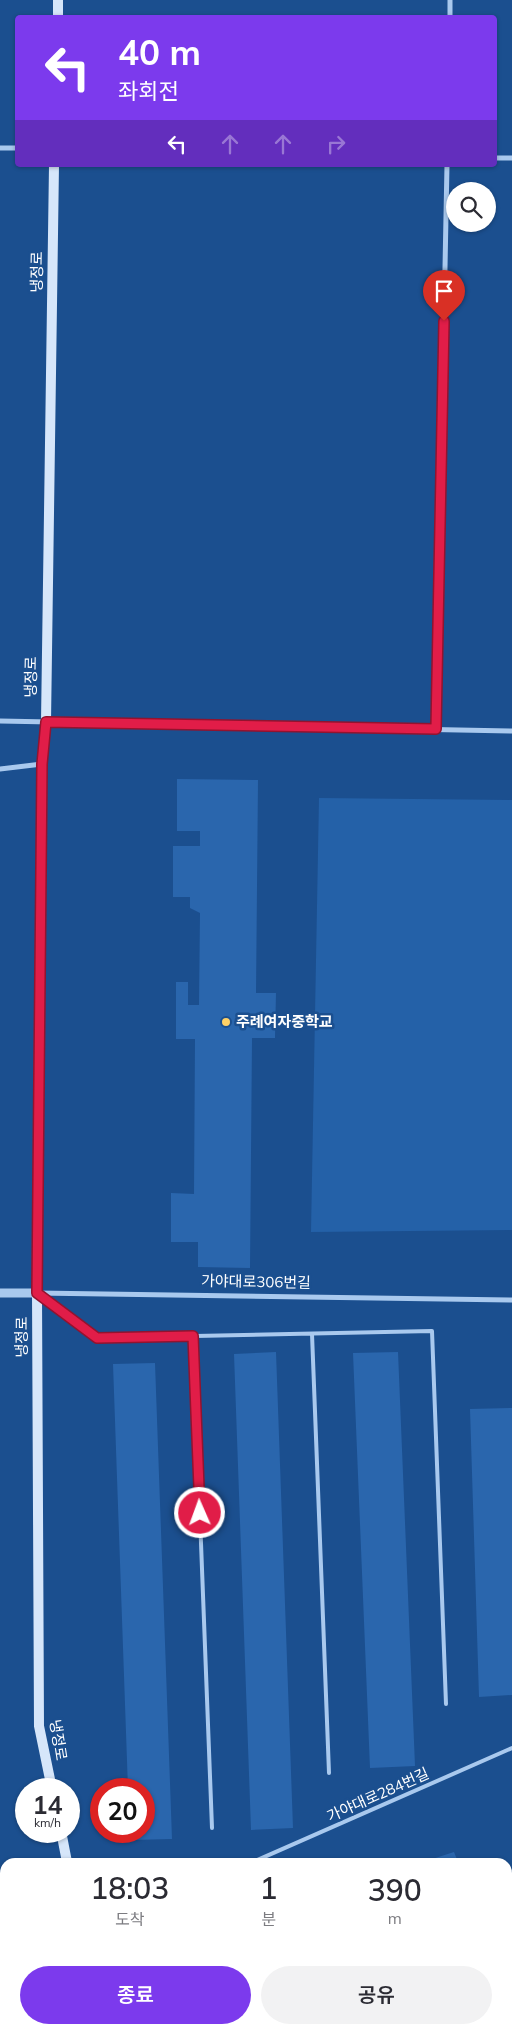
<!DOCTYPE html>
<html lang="ko">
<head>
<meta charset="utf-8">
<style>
	:root { --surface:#fff; --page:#f2f2f3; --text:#2b2b33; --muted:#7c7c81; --accent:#7c3aed }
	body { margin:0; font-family:Mulish,"Noto Sans KR",sans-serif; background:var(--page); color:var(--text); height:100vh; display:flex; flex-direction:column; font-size:19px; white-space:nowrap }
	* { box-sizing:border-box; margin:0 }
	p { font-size:16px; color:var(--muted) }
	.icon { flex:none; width:28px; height:28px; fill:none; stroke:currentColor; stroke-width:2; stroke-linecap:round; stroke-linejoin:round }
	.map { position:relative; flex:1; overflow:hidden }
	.panel { position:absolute; left:0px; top:1858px; width:512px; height:176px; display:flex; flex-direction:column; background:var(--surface); border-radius:15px 15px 0 0; box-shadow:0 1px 4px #0004 }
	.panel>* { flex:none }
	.banner { position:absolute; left:15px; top:15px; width:482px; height:152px; border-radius:5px; box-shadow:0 1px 4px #0004; background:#7c3aed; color:#fff; overflow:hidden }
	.buttons { position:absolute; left:446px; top:182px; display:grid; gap:10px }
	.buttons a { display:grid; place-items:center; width:50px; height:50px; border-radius:50%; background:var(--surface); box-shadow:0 1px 4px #0004; font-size:25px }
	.speed { position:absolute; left:15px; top:1778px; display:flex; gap:10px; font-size:25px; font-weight:700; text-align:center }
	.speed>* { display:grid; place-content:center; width:65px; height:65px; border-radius:50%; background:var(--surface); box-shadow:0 1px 4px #0004; line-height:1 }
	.speed small { font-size:12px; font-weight:400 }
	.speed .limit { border:8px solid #d22; background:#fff; color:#111 }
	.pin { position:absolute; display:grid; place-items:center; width:42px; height:42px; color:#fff; margin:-51px -21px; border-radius:50% 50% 50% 0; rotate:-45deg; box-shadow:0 0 5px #0007 }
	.pin .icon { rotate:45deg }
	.me { position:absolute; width:55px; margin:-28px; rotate:358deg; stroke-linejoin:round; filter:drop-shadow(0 0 4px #0008) }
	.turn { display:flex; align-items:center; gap:18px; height:105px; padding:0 20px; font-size:22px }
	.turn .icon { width:65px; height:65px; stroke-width:2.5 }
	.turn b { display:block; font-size:35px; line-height:42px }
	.lanes { display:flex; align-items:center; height:48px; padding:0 20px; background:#0003; justify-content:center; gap:25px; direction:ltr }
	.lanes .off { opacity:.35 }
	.eta { display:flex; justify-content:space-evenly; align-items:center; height:85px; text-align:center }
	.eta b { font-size:30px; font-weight:600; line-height:35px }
	.action { display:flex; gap:10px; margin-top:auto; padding:10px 20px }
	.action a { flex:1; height:58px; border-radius:30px; background:var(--accent); color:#fff; font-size:20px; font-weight:600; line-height:58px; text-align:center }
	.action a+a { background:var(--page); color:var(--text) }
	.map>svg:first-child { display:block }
	.green { fill:#2461a8 }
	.building { fill:#2a66ad }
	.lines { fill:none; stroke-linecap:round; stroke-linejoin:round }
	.service { stroke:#a9c9ee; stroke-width:4 }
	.minor { stroke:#a9c9ee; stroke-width:5 }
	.tertiary { stroke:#a9c9ee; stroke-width:9 }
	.secondary { stroke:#d6e6fa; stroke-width:10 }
	.route-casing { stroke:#92132f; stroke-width:12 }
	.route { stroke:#e11d48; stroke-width:9 }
	.poi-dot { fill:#ffd166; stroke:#1b4f8f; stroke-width:2 }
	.labels { text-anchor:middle; stroke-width:5; stroke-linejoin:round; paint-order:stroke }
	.street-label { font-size:15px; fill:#fff; stroke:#1b4f8f }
	.poi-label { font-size:15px; font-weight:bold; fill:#fff; stroke:#1b4f8f; text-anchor:start }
</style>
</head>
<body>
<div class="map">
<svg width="512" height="2033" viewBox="0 0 512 2033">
	<rect width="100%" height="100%" fill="#1b4f8f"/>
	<!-- green -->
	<path class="green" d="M319,798l193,2v430l-201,2z"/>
	<!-- building -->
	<path class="building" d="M177,779l81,1 -2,213h20l-1,45h-23l-2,230 -52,-1v-25h-27v-49l23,1 1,-155h-19v-57h12v23h11l1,-92 -10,-5v-11h-17v-51h27v-15h-23z
		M276,1352l17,476 -42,2 -17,-476z
		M398,1352l17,414 -45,2 -17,-415z
		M155,1363l17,476 -42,1 -1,-9h15v-42h-16l-15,-425z
		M512,1408v287l-33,2 -9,-288z
		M454,1852l4,10h-35z
		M508,2019l4,14h-50l-2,-4h48z
		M197,2029h50l2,4h-51z"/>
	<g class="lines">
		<!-- service -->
		<path class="service" d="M39,1294l58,44 335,-7 14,373
			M312,1334l17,439
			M193,1336l19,492
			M253,1862l259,-114"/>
		<!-- minor -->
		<path class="minor" d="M450,18v-18
			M0,148h18
			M495,158h17
			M0,721l512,10
			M436,729l11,-564
			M0,769l42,-5
			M37,1293l475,7"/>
		<!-- tertiary -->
		<path class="tertiary" d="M0,1293h37"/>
		<!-- secondary -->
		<path class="secondary" d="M58,18v-18
			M52,1789l-13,-63 -2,-433 5,-529 4,-42 8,-557
			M61,1831l6,31
			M107,2029l1,4"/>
	</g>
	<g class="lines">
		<defs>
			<path id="route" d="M200,1513l-7,-177 -96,2 -60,-45 5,-529 4,-42 390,7 8,-408"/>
		</defs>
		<!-- route casing -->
		<use href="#route" class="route-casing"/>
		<!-- route -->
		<use href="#route" class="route"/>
	</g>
	<!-- markers -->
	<circle class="poi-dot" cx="226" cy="1022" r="5"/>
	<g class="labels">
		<!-- street labels -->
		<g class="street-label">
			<text transform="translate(37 272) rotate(-89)" y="5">냉정로</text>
			<text transform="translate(31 677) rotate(-89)" y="5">냉정로</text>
			<text transform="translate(256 1282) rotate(1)" y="5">가야대로306번길</text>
			<text transform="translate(22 1337) rotate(-90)" y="5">냉정로</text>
			<text transform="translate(58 1740) rotate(81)" y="5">냉정로</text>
			<text transform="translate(378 1795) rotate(-24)" y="5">가야대로284번길</text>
		</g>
		<!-- poi labels -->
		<g class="poi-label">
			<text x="236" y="1027">주례여자중학교</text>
		</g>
	</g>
</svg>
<div class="buttons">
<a><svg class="icon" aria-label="search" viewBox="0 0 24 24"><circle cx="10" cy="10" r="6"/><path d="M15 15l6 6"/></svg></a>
</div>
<div class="speed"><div>14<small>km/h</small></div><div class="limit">20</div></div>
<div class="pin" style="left:444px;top:321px;background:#d93025"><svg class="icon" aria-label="arrive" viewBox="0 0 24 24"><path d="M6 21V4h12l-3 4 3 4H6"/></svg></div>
<svg class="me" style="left:200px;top:1513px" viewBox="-20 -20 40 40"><circle r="17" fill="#e11d48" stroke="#fff" stroke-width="3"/><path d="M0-11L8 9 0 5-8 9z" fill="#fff"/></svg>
<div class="banner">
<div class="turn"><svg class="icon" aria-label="left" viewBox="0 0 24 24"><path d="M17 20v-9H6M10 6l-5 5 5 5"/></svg><div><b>40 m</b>좌회전</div></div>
<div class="lanes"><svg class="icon" aria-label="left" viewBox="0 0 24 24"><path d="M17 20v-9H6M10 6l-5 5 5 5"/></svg><svg class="icon off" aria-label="ahead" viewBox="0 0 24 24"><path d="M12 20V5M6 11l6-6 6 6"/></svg><svg class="icon off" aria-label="ahead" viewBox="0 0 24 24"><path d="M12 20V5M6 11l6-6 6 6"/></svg><svg class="icon off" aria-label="right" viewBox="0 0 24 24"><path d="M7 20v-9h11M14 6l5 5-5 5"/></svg></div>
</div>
<section class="panel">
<div class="eta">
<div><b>18:03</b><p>도착</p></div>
<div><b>1</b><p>분</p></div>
<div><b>390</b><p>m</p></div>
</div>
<div class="action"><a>종료</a><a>공유</a></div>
</section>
</div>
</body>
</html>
